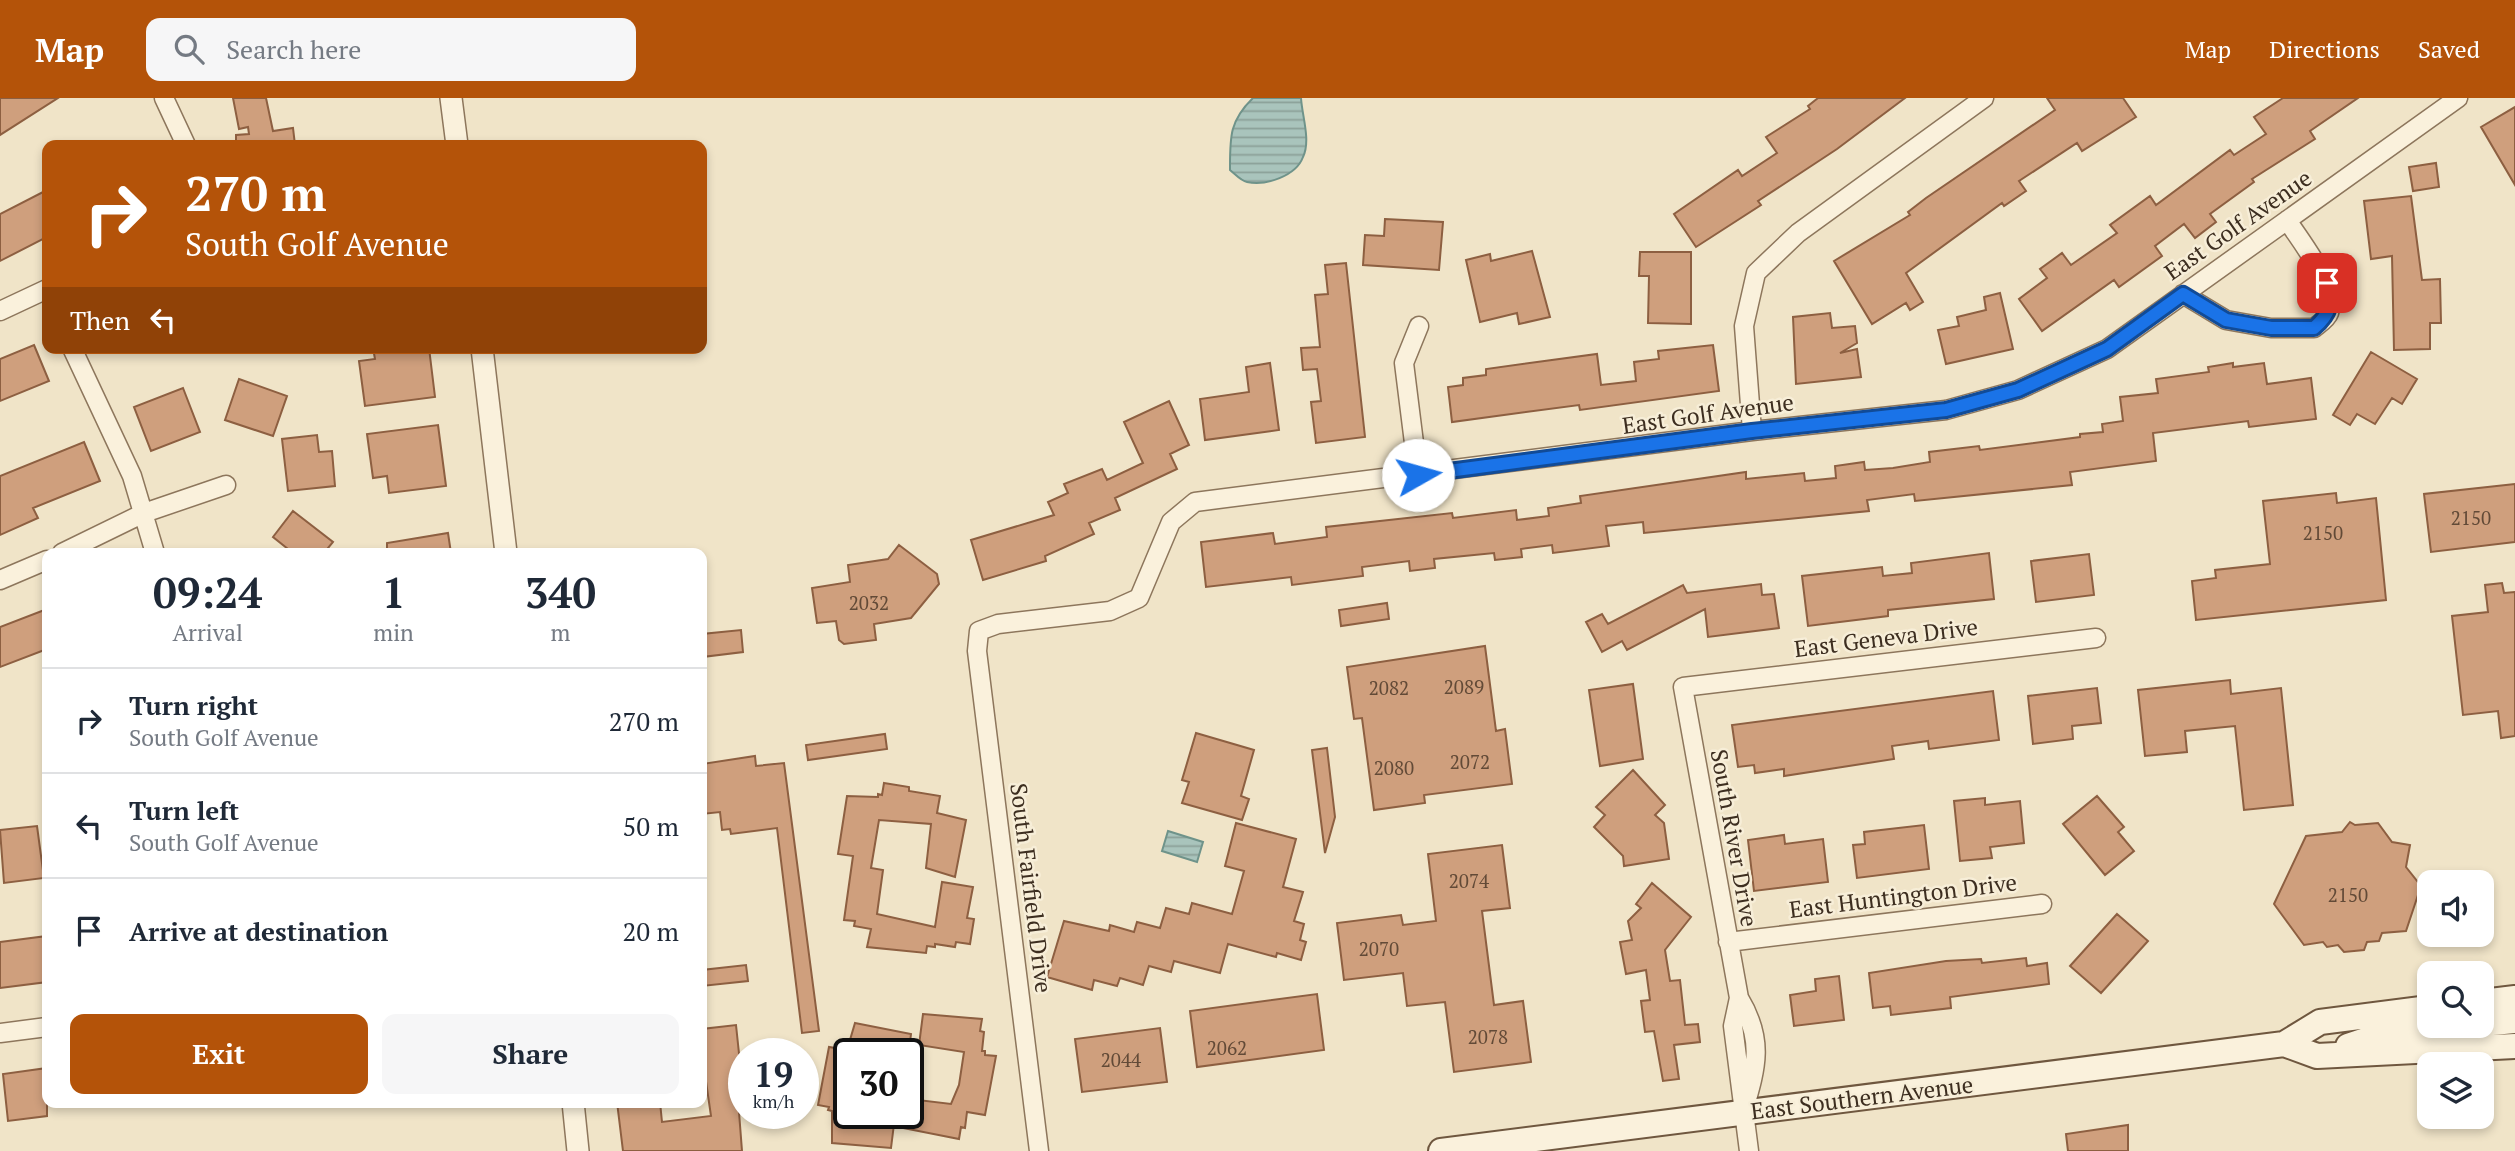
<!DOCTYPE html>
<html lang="en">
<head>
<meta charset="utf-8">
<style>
	:root { --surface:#fff; --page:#f6f6f7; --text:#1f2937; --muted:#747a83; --line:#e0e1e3; --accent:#b45309 }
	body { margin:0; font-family:"PT Serif",serif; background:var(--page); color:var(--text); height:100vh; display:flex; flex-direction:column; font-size:26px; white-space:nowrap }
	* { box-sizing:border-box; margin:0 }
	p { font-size:23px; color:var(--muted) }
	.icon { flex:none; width:38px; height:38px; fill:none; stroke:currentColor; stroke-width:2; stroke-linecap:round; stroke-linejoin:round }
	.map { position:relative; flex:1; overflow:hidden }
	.sheet { position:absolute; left:42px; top:450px; width:665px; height:560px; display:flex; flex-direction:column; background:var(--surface); border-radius:14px; box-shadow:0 4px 10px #0003 }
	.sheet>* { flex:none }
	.top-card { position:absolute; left:42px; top:42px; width:665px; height:214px; border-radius:14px; box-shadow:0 4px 10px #0003; background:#b45309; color:#fff; overflow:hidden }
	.buttons { position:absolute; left:2417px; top:772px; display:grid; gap:14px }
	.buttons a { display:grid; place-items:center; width:77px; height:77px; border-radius:14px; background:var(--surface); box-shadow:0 4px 10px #0003; font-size:35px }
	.speed { position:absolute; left:728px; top:940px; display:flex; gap:14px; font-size:35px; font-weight:700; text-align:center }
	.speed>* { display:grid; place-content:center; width:91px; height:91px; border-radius:50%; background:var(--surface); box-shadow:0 4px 10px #0003; line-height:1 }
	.speed small { font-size:18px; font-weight:400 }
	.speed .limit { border:4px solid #111; border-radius:10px; background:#fff; color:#111 }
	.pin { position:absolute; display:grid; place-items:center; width:60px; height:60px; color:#fff; margin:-30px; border-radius:14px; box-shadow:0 4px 10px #0006 }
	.me { position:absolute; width:77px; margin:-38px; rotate:83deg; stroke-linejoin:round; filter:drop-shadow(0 0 5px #0008) }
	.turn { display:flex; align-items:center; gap:24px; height:147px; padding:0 28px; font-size:32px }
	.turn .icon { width:91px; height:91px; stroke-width:2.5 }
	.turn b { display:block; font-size:49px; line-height:60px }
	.then { display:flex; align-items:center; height:66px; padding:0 28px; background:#0003; gap:14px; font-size:26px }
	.eta { display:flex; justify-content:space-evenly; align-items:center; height:119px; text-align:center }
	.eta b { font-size:42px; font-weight:700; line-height:49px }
	.action { display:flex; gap:14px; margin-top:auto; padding:14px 28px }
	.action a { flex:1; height:80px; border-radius:14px; background:var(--accent); color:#fff; font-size:28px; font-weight:700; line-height:80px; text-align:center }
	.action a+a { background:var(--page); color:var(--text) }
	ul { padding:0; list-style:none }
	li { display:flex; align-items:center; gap:21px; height:105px; padding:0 28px; border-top:2px solid var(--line) }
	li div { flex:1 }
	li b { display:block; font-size:26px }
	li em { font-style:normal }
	header { display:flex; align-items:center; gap:42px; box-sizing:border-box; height:98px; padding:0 35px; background:var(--accent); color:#fff }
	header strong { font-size:33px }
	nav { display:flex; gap:38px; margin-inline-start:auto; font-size:24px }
	.search { width:490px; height:63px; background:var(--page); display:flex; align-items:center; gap:18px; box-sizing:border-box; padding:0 24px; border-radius:14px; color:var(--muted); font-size:26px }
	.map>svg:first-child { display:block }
	.water { fill:url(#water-rules); stroke:#6f938a; stroke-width:2 }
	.building { fill:#cf9f7d; stroke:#8d5f41; stroke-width:2 }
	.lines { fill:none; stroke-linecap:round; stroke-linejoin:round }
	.minor-casing { stroke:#8d765c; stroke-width:21 }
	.tertiary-casing { stroke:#8d765c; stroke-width:24 }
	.secondary-casing { stroke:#6f573f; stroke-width:28 }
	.minor { stroke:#faf1dc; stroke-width:18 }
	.tertiary { stroke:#faf1dc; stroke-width:21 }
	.secondary { stroke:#faf1dc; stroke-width:24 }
	.route-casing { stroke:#114b97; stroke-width:18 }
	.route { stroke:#1a73e8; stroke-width:12 }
	.labels { text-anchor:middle; stroke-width:5; stroke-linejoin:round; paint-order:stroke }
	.number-label { font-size:19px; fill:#624a37 }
	.street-label { font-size:23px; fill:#3d2e20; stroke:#f7eed8 }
</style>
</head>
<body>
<header>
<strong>Map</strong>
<div class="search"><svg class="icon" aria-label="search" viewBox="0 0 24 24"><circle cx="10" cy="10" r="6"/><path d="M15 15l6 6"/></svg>Search here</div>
<nav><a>Map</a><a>Directions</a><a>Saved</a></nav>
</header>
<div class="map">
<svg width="2515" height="1053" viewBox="0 0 2515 1053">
	<defs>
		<pattern id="water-rules" width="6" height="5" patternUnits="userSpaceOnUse" patternTransform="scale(1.75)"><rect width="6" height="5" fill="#a9c4bc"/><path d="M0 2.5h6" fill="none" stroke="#8ba098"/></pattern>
	</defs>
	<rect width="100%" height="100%" fill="#f0e4c8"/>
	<!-- water -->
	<path class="water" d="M1253,0h48c1,18 10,42 2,59 -7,19 -37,29 -56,25 -6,-1 -12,-8 -17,-12 0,-32 -1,-49 23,-72z
		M1168,733l35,11 -6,20 -35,-11z"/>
	<!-- building -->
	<path class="building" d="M0,0h58l-58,37z
		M233,0h33l7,33 20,-3 2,17h-59v-10l13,-1 -1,-7 -9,2z
		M1818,0h87l-68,51 -79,52 3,4 -65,42 -22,-33 64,-44 4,6 35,-23 -11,-16 44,-28 -2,-3z
		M2047,0h76l13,19 -54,34 -5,-8 -58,38 7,10 -22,15 -2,-3 -96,70 17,29 -13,8 -4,-7 -34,21 -38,-63 76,-46 -2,-3 18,-14 129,-88z
		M2283,0h75l-48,33 5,8 -63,40 2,3 -44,32 6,8 -21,16 -11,-14 -29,22 7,10 -43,31 -5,-7 -72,51 -23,-32 28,-21 -7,-9 22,-16 9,12 46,-32 -7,-8 40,-29 6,9 74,-55 4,5 32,-21 -12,-17z
		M2515,9v78l-34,-58z
		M2436,65l3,24 -26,4 -4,-24z
		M47,92v47l-47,24v-47z
		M2411,98l11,84 18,-1 1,44h-11v26l-36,1 -2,-94 -21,3 -7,-58z
		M1385,121l58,3 -4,48 -76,-5 2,-30 19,1z
		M1532,153l18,66 -31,7 -2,-11 -37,9 -14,-62 24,-6 1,7z
		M1640,154h51v72l-43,-1 1,-47h-10z
		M1346,165l19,174 -49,6 -5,-41 10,-1 -4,-32 -14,1 -2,-22 19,-1 -5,-52 13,-1 -3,-29z
		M2000,195l13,56 -67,15 -8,-34 21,-4 -2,-9 29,-7 -2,-13z
		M1830,215l2,15 23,-2 2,17 -17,10 17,-4 4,28 -65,7 -3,-67z
		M34,247l15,36 -49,20v-42z
		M1713,247l6,46 -139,19 -1,-5 -127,17 -4,-35 15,-2v-7l23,-3v-6l111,-15 4,31 35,-4 -2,-19 25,-3 -1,-8z
		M373,250h56l6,49 -70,9 -6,-45 16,-2z
		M2371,254l46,27 -15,25 -10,-6 -17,26 -18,-10 -7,11 -17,-10z
		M1270,265l9,67 -74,10 -5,-41 49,-7 -3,-25z
		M2233,265v4l31,-4 3,21 44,-6 5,41 -67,8 -1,-6 -95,12 3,28 -86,11 2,13 -157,16 -1,-7 -47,6 2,11 -225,22 -1,-11 -37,4 3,20 -56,7 -1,-8 -31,4 1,8 -27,3 -1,-7 -60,6 1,9 -25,3 -1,-10 -47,6 1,9 -71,9 -1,-8 -85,10 -5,-45 72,-9 2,11 52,-7 -1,-10 126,-14 1,5 63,-8 1,10 32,-4 -1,-8 33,-5 -1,-7 166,-24v7l58,-6 1,8 31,-3 -1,-12 29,-4 1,8 28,-2 37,-6 -1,-10 50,-6 1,4 100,-13v-3l23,-2 -1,-8 21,-3 -3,-24 38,-4 -2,-14 53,-7 -1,-5z
		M239,281l48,17 -14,40 -48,-16z
		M183,290l17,44 -49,19 -17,-44z
		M1169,303l20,44 -19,9 7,15 -62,29 5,12 -31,13 5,11 -49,22 1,5 -63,19 -12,-40 83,-25 -6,-13 20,-9 -4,-9 38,-15 5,11 36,-17 -19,-41z
		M438,327l8,61 -57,7 -2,-17 -14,2 -6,-44z
		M317,337l2,17 13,-1 3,35 -47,5 -6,-52z
		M84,344l16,39 -67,27 5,10 -38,17v-59z
		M2515,386v58l-84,10 -7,-58z
		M2336,395l1,10 39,-5 10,102 -190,20 -4,-39 24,-3 -1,-8 55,-6 -7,-63z
		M293,413l40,31 -9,11h-31l-20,-16z
		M448,435l3,20h-64v-10z
		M899,447l38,29 2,10 -28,34 -37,6 2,16 -32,4 -5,-4 -3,-19 -19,2 -5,-35 38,-6 -2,-17 40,-6z
		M1989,455l5,46 -106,11v6l-80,10 -6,-50 80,-9 1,9 29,-3 -1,-10z
		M2089,456l5,41 -58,7 -5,-41z
		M2502,485l2,10 11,-1v144l-14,2 -3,-27 -35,4 -11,-99 36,-4 -3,-27z
		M1761,486l1,11 12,-1 5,34 -71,9 -3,-28 -78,41 -5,-9 -20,11 -16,-30 16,-8 6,10 75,-39 4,8z
		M1387,505l2,16 -48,7 -2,-16z
		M47,511v40l-47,18v-40z
		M741,532l2,22 -41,5v-23z
		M1485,548l11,85 9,-2 7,55 -88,11 1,8 -51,7 -12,-92 -8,1 -7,-52z
		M2230,582l1,14 50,-6 12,117 -49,5 -9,-84 -50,5 2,21 -42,4 -7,-66z
		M1633,586l10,75 -43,7 -11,-76z
		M2097,590l4,35 -29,3 1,13 -40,5 -5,-48z
		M1993,593l6,49 -70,9 -1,-8 -36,5 2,13 -110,17v-7l-29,4 -1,-8 -16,2 -6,-42z
		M1196,635l58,17 -13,46 8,3 -7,21 -60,-17 7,-21 -7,-2z
		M885,636l2,15 -79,11 -2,-15z
		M1327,650l8,69 -10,36 -13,-103z
		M755,658l1,10 28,-3 35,268 -17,2 -25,-205 -46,6 -1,-5 -8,1 -2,-18 -18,2v-50z
		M1633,672l32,35 -10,10 9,8 5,36 -45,7 -1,-10 -29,-29 11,-12 -9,-8z
		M884,685l25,4v4l31,5 -3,17 29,7 -11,57 -29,-9 5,-44 -52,-4 -8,48 12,2 -6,44 58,13 7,-45 31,5 -6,31 7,1 -4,25 -14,-2 -1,5 -20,-3v3l-8,-1 -1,7 -59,-6 4,-18 -17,-3 1,-5 -11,-1 9,-64 -15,-2 9,-58 31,1v-3l4,1z
		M2097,698l27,31 -6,5 16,19 -29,24 -42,-51z
		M1985,700v7l35,-4 4,42 -34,4 2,11 -32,3 -6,-60z
		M2350,724l5,3 23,-2 14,19 18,3 -4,22 15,19 -15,45 -24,2 -3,8 -12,1 -3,8 -20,2 -6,-7 -11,2 -4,-5 -19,3 -30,-41 32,-68 36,-4z
		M1236,725l60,16 -13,48 20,5 -9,29 10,3 -4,16 6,2 -5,18 -24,-7 -1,4 -48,-13 -8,29 -46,-12 -3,11 -22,-6 -6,19 -23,-7 -3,8 -23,-6 -2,10 -45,-13 17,-56 45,10 1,-6 24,7 3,-10 23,6 6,-20 23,6 3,-11 40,11 12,-43 -19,-5z
		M1924,727l5,44 -72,9 -4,-33 12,-1 -1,-12z
		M37,728l7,52 -40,5 -4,-53z
		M1784,737l1,9 38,-5 5,43 -74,9 -6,-51z
		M1502,747l8,63 -28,3 12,94 29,-4 8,61 -77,10 -9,-70 -38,4 -4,-33 -59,7 -7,-57 64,-8 2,10 33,-4 -8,-67z
		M1652,785l39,34 -26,33 5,31 10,-1 5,45 13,-1 2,18 -26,3 5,34 -16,2 -9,-50 -9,1 -4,-31 9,-1 -4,-30 -20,4 -6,-32 12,-2 -4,-19 13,-13 -5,-4z
		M2117,816l31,27 -47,52 -31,-27z
		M47,838v46l-47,6v-46z
		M2026,860l1,8 20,-3 2,21 -99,13 1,11 -60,7 -1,-9 -17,2 -4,-35 77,-12 35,-2 1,4z
		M746,867l2,16 -46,5v-16z
		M1839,878l5,44 -50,6 -4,-31 26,-4 -1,-12z
		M1317,896l7,56 -127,17 -7,-56z
		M923,916l59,5 -2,12 4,1 -2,19h3v4l11,1 -11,59 -18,-3 -2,16 -4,-1 -2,12 -56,-11 7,-29 41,5 8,-19 5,-33 -45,-7z
		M855,925l56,11 -2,16 -4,-1v5h-56v59l46,3 -4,32 -59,-5v-32l-4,-1 1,-3 -11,-2 11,-58 18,3z
		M736,927l4,38h-4v10l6,78h-119l-6,-49h43l2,20 49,-6 -9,-62v-25z
		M1160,930l7,54 -85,10 -7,-53z
		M47,970v48l-39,5 -5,-47z
		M2128,1027v26h-60l-2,-17z"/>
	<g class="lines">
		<defs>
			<path id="minor" d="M164,0l22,47
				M2183,196l43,26 45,8h43c5,-4 13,-9 15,-15 9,-26 -28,-71 -42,-93
				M0,213l47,-22
				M72,250l60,128 23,77
				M1752,333l-8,-105 12,-53 42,-40 186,-135
				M1418,377l-14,-112 15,-37
				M62,455l82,-40 82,-28
				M0,482l47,-20
				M1728,844l314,-38
				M1739,900l-6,28 16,125
				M0,935l47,-6
				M1743,1015c13,-45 22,-72 -4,-115l-56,-311 413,-49
				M1039,1053l-62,-500 2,-20 19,-7 112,-13 29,-13 32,-76 24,-20 557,-71 194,-21 72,-20 89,-41 351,-251"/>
			<path id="tertiary" d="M451,0l6,47
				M482,250l24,205
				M573,1004l5,49"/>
			<path id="secondary" d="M2482,904l33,-4
				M2482,926l33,-3
				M2284,946l33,12 198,-10
				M2348,948l36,-12 83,-8
				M1441,1053l843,-107 36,-22 109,-14"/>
		</defs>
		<!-- minor casing -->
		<use href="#minor" class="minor-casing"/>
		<!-- tertiary casing -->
		<use href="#tertiary" class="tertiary-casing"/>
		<!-- secondary casing -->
		<use href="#secondary" class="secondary-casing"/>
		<!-- minor -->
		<use href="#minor" class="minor"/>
		<!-- tertiary -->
		<use href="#tertiary" class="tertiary"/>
		<!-- secondary -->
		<use href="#secondary" class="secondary"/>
	</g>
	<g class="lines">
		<defs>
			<path id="route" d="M1418,377l334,-44 194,-21 72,-20 89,-41 76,-55 43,26 45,8h43c17,-15 18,-23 13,-45"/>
		</defs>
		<!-- route casing -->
		<use href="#route" class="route-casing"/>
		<!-- route -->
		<use href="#route" class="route"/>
	</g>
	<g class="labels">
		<!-- number labels -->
		<g class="number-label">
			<text x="2471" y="427">2150</text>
			<text x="2323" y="442">2150</text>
			<text x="869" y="512">2032</text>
			<text x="1464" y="596">2089</text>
			<text x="1389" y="597">2082</text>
			<text x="1470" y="671">2072</text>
			<text x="1394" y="677">2080</text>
			<text x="1469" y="790">2074</text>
			<text x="2348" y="804">2150</text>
			<text x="1379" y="858">2070</text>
			<text x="1488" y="946">2078</text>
			<text x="1227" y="957">2062</text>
			<text x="1121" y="969">2044</text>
		</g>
		<!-- street labels -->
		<g class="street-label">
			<text transform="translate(2238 127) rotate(-35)" y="8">East Golf Avenue</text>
			<text transform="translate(1708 316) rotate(-8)" y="8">East Golf Avenue</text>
			<text transform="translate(1886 540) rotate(-7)" y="8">East Geneva Drive</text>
			<text transform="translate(1734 740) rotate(80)" y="8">South River Drive</text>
			<text transform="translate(1031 790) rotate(83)" y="8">South Fairfield Drive</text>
			<text transform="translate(1903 798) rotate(-7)" y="8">East Huntington Drive</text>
			<text transform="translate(1862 1000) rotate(-7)" y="8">East Southern Avenue</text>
		</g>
	</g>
</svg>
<div class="buttons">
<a><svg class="icon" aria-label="sound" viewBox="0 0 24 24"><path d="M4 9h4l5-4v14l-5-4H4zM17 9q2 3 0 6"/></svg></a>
<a><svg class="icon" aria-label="search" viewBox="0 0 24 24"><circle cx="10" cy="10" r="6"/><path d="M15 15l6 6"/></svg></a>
<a><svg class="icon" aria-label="layers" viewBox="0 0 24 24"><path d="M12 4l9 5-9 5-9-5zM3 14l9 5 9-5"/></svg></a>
</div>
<div class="speed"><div>19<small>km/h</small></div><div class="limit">30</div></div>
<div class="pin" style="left:2327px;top:185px;background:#d93025"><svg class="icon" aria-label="arrive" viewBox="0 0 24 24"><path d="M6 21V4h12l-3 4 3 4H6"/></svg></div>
<svg class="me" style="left:1418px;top:377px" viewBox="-20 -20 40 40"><circle r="19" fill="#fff"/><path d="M0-13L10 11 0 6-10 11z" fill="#1a73e8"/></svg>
<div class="top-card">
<div class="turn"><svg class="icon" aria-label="right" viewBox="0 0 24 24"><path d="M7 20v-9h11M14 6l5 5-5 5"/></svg><div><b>270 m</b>South Golf Avenue</div></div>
<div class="then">Then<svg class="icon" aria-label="left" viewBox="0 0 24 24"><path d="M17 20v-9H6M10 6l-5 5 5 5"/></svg></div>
</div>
<section class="sheet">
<div class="eta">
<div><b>09:24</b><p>Arrival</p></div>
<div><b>1</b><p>min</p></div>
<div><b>340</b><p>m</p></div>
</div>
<ul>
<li><svg class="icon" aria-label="right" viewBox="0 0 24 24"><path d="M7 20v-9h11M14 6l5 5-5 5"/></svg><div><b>Turn right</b><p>South Golf Avenue</p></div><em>270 m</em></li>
<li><svg class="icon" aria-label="left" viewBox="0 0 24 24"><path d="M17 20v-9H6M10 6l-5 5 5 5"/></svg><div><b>Turn left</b><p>South Golf Avenue</p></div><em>50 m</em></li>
<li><svg class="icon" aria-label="arrive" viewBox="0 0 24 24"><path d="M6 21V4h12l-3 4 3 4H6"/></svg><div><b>Arrive at destination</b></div><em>20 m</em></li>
</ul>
<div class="action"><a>Exit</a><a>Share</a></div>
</section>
</div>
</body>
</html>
